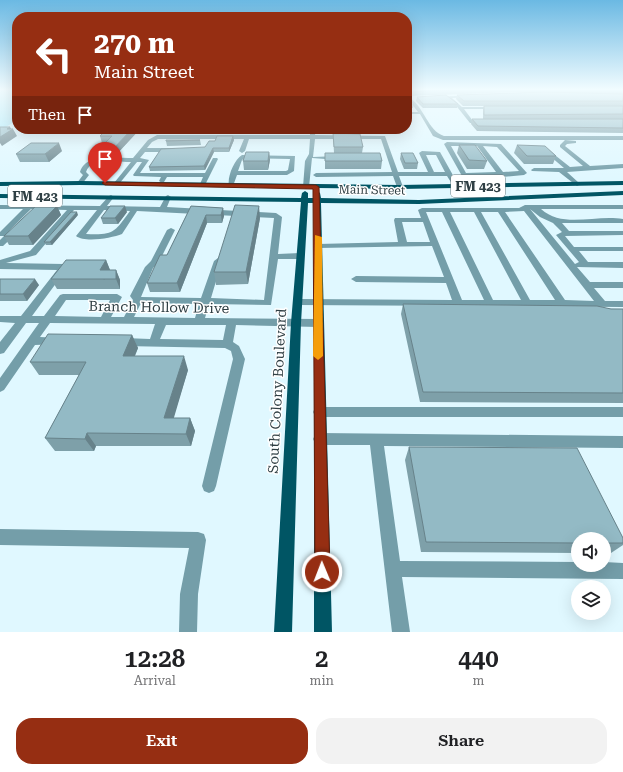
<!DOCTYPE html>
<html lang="en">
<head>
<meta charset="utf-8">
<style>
	:root { --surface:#fff; --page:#f2f2f2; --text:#202124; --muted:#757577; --accent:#962e12 }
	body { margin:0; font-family:"Roboto Serif",serif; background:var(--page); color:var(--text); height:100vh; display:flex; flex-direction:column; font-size:15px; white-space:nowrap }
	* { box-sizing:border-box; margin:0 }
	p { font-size:13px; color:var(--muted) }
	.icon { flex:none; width:22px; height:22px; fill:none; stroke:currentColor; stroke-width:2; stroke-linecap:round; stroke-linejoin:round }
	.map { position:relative; height:632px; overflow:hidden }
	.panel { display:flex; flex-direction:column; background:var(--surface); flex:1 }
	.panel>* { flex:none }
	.guide { position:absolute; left:12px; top:12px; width:400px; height:122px; border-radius:16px; box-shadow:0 4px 16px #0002; background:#962e12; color:#fff; overflow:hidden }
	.controls { position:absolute; left:571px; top:532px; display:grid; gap:8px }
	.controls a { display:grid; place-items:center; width:40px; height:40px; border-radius:50%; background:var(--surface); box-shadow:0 4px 16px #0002; font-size:20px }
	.pin { position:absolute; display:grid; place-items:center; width:34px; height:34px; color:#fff; margin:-41px -17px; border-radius:50% 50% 50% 0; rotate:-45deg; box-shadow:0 0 4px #0007 }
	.pin .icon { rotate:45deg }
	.me { position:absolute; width:44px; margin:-22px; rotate:359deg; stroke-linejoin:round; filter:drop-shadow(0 0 3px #0008) }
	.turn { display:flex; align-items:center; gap:14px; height:84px; padding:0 16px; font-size:18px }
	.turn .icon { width:52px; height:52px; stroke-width:2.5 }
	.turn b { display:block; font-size:28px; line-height:34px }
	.then { display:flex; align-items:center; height:38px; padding:0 16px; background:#0003; gap:8px; font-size:15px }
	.eta { display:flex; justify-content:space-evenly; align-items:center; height:68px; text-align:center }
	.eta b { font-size:24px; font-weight:600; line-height:28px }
	.cta { display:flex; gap:8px; margin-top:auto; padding:8px 16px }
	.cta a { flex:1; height:46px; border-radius:16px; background:var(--accent); color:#fff; font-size:16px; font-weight:600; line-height:46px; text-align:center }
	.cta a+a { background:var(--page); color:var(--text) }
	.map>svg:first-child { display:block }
	.green { fill:#a9e9f9 }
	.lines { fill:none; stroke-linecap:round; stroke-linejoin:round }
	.minor { fill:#749ea9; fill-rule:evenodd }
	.major { fill:#005564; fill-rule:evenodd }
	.wall { fill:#7ea0a9 }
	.shaded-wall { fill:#67828a }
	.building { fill:#93bac5; stroke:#67828a }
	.route { fill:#962e12; stroke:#621e0c }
	.slow { fill:#f59e0b }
	.labels { text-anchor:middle; stroke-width:3; stroke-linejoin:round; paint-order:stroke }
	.far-street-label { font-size:12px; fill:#2f3f44; stroke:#fff }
	.shield { fill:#fff; stroke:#6d797c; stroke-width:1 }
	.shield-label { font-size:13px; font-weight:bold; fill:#2f3f44 }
	.street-label { font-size:14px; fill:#2f3f44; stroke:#fff }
</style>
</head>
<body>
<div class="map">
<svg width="623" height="632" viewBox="0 0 623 632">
	<rect width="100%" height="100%" fill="#e0f8ff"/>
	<!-- green -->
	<path class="green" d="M0,90h17v30l-17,11z"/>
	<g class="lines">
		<!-- minor -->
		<path class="minor" d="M543,92l1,2 -92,4 10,9h36l-2,2h-32l9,12h14l-2,2h-15l-16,-20 -8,-5 -13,-1z
			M410,98c14,9 18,33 34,38h179v4h-180l-10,-4 -13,-22h-13v-2h11l-10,-13z
			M86,129h7l-5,3z
			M310,129h6l-1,6 70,1 13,36h30l-9,-19 3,-2 18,1 19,34 -5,1 -7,-11h-48l4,11 -3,2 -3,-2 -4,-11 -77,1 -3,-2 3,-2 76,-1 -11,-33h-66l-2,18 25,-1 3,2 -3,2 -26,-2 -3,29 -3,2 -3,-2 2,-26 4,-7 1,-15h-61l-4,12 -3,2 -3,-2 5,-12h-86l-6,3 -5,6h27l3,2 -3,2h-29l-5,6 9,2 -9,13h65l8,-15h4l1,1 -13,26 -5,-1 3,-7h-36l-3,5 -2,1 -3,-2 2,-4 -27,-1 -1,-1 9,-13h-5l-18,22 -5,-1 17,-21c-13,0 -40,-6 -45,10l3,3 -7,9 -5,-1 6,-8 -3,-3c6,-20 37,-14 53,-14l15,-18 9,-5h153zM426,155h10l9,17h-11z
			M565,140l11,1v2l-9,1 -2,2 25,20 33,-2v4l-56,4 12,11v2l-2,1 -18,-14 -27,-1 -1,-1 3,-2h30l-20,-17v-2l2,-1 24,19 13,-1 -23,-19v-2z
			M447,142l54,2 26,29 -3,2 -22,2 -40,-1 -18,-32zM451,146h26l19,26 -30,1zM483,146l14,1 22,24 -16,1z
			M242,155l53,1 -1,15 -7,4h-50l-4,11h-4c-2,-9 5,-26 13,-31zM245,158l45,1 -2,11 -2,1h-48l4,-11z
			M111,195l3,2 -7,9 53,1 6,-11 2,-1 3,2 -4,10 109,6 6,4 -4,37 22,-1 4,3 -4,3h-22l-7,46 -62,-1 -4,14 113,1 5,4 -5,4 -82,-2 -3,17 6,4 6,13 -29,127 -2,5 -5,2 -5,-2 -2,-5 31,-127 -2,-8 -6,-3 -101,-2 -4,-1 -1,-3 1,-3 4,-1 26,1 5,-15 -105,-1 -10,14 20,1 1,3 -1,3 -25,1 -31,45 -4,2v-14l39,-55h-13l-22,30 -4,1v-12l15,-19 -15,-1v-6h21l36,-46 -57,-1v-9l30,-9 37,-41 -36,-1 -22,22 6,-3h3v4l-15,14h-3v-6l4,-4h-4v-4l23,-23h-23v-4l100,1 9,-10zM74,210h23l-21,26c9,7 36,2 46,-2l15,-23 137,7 -10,82 -53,-2 11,-37 -4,-3 -4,3 -13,37 -60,-1 12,-29 6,-6 16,-32 -4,-2 -4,2 -16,31 -6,6 -15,29 3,4 -9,17h-13l11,-20 -5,-3h-54l-3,1 -16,21h-12l36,-49 -4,-3 -58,-1 30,-8zM104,210l26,1c-16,22 -16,24 -44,23zM66,300h44l-9,17 -46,-1zM141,303l58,1 -4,14 -61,-1zM166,325h60l-3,15 -63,-1z
			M525,205h98v4h-82c22,20 55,5 82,10v4h-61l7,8h54v4l-58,1 9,11h49v4h-44l9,11h35v6l-46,-1 13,15h33v6h-29l11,13h18v6l-325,-2 -5,-3 5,-3 154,1 -6,-17 -90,-1 -5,-3 5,-3 88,1 -12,-31 -114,2 -4,-2 4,-2 80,-2 -4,-22 1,-2h26l-3,-8 4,-2h97zM530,209l10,8 13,6 9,9 -6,3 23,27 -4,2zM524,211l70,90 -29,-1 -60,-88zM426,212h16l42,88h-22zM450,212h24l47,88h-28zM481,212h17l57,88h-25zM402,222h21l7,20h-23z
			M319,407h304v10h-304l-4,-1 -2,-4 2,-4z
			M320,433l303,3v12l-239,-2 16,115 178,1v3h26v-3l19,1v16l-221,-2 8,55h-18l-22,-187h-50l-5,-2 -2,-4 2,-4z
			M0,529l198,3 6,2 2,6 -8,54 -1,38h-18l1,-38 9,-46 -189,-3z"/>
		<!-- major -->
		<path class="major" d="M80,181l320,4 223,-4v4l-223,4 -320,-4 -80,1v-4z
			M305,191l3,2v5h6v-5l3,-2 3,2 1,5 98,2 204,-9v4l-204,9 -98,-1 11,429h-18v-429h-6l-7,120 -9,309h-18l17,-309 10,-121 -301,-4v-4l301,4 1,-5z"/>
	</g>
	<!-- wall -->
	<path class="wall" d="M407,90h216v4l-108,-2 -108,4z
		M623,94v12h-160l-7,-7 1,-4z
		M407,97l7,7 -1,4h-6z
		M417,97l41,7 -1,4h-34l-7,-7z
		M484,106h139v27l-146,-2 -6,-7 1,-5h11v-9z
		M140,129l-25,27h-14l-2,-7 6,-6h-3l-2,-7z
		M220,129h18l-1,5h-16z
		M333,133l30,14 -1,6 20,8 -1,8h-56v-16h9z
		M233,136l1,4 -5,12h-15l-9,18 -55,1 -1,-4 56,-20 10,-6z
		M200,140l1,5 -34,1 -1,-5z
		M459,145l28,16 -3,8h-17l-10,-16z
		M517,145l39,11 -3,8h-29l-10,-11z
		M62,151l-13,11h-29l-4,-8z
		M269,152l1,8 -2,10h-24l-1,-9z
		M401,153l17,10 -1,6h-13l-4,-10z
		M89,162h20l-5,6 -13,-1z
		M52,206h5l4,9 -28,30h-24l-5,-9z
		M191,206l32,2 1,8 -2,7h-15l-27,69h-30l-3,-9 20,-28z
		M127,212l-9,12h-15l-2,-6z
		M78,215l-26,30h-6l-2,-3z
		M260,218l-12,66 -32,1 -2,-13z
		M106,260l4,10h6l4,10v9h-63l-6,-10z
		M0,279l39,6 -12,16h-27z
		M403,304l220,5v94l-203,-1 -19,-88z
		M132,335l6,13 -3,8 53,14 -15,48h17l5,13 -4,15h-95l-2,5h-39l-10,-13 34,-63h-40l-9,-13z
		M409,447l214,91v7l-12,8h-7v-14h-26v14l-157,-1 -16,-92z"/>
	<!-- shaded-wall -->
	<path class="shaded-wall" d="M10,127l2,3 1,-1 4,7 -15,10 -2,-3v-6l7,-8z
		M132,129h8l-25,27 -2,-7z
		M236,129h2l-1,5z
		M233,136l1,4 -5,12v-4z
		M59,143l3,8 -13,11 -4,-8z
		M213,148l1,4 -9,18 -1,-4z
		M269,152l1,8 -2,10v-9z
		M107,157l2,5 -5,6 -2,-6z
		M51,204l3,5 3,-3 4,9 -28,30 -5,-9z
		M125,206l2,6 -9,12 -3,-6z
		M259,206l1,12 -12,66 -2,-12z
		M223,208l1,8 -2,7 -1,-8z
		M77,212l1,3 -26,30 -2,-3z
		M206,215l1,8 -27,69 -3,-9z
		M106,260l4,10 -6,10 -4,-10z
		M116,270l4,10v9l-4,-10z
		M35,279l4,6 -12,16 -4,-7z
		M132,335l6,13 -9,21 -6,-13z
		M184,356l4,14 -18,61 -6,-13z
		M190,418l5,13 -4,15 -5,-12z
		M87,433l9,13 -2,5 -9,-12z"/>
	<!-- building -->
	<path class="building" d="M407,90h42l-41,2 -1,3z
		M544,92l79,2v7h-159l-7,-6z
		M446,95l12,9h-35l-6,-7z
		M407,97l7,7h-7z
		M484,106h139v8l-139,1z
		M472,119h151v9l-145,-2z
		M0,127h10l-3,2h6l-13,8z
		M107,129h25l-19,20h-14l13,-13h-12z
		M333,133l27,1 3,13h-29z
		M217,136h16l-4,12h-16l-9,18 -55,1 12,-18 44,-2 4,-6h6z
		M166,140h34l-34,1z
		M31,143h28l-14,11h-29z
		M459,145h16l12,16 -18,-1z
		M517,145l28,1 11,10h-29z
		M246,152h23l-1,9h-25z
		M325,153h55l2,8h-57z
		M401,153h12l5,10h-13z
		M107,157l-5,5h-13l8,-4z
		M38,204h13l-2,2h8l-29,30h-24z
		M235,205l24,1 -13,66h-32z
		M110,206h15l-10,12h-14z
		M191,206l32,2 -2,7h-15l-29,68h-30l13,-28h7z
		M71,212h6l-27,30h-6z
		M66,260h40l-6,10h16v9h-65z
		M0,279h35l-12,15h-23z
		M403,304l194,2 14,3h12v84l-200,-1z
		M48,334l84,1 -9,21h61l-20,62h26l-4,16 -99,-1 -2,6 -40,-1 41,-76h-56z
		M409,447l168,1 46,90v5h-19v-4h-26v4l-152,-1z"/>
	<!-- sky -->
	<linearGradient id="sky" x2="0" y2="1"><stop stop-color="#6bb9e3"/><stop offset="0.5" stop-color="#f1fcff"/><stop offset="1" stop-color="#f1fcff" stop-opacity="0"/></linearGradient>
	<rect width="623" height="179" fill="url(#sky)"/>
	<!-- route -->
	<path class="route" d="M103,182l213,3 3,2 11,385 -2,6 -6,2 -5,-2 -2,-6 -2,-383 -208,-4 -3,-2z"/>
	<!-- slow -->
	<path class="slow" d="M315,235l7,2 1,119 -5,4 -5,-4z"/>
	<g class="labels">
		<!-- far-street labels -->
		<g class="far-street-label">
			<text transform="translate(372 190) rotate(1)" y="4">Main Street</text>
		</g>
		<!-- shield labels -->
		<g class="shield">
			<rect x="451" y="175" width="54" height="22" rx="3"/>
			<rect x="8" y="185" width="54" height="22" rx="3"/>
		</g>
		<g class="shield-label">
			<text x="478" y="191">FM 423</text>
			<text x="35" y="201">FM 423</text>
		</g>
		<!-- street labels -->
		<g class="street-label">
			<text transform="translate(159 307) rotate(1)" y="5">Branch Hollow Drive</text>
			<text transform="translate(277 391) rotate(-87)" y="5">South Colony Boulevard</text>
		</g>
	</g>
</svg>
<div class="controls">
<a><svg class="icon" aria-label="sound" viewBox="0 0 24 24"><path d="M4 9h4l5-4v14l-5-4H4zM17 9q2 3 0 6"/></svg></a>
<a><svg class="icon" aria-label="layers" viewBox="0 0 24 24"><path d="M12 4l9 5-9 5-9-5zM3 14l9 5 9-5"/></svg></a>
</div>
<div class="pin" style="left:105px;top:183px;background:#d93025"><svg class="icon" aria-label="arrive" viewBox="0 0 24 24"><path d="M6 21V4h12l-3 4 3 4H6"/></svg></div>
<svg class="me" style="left:322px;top:572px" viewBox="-20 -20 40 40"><circle r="17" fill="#962e12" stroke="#fff" stroke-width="3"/><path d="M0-11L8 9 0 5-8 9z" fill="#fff"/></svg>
<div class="guide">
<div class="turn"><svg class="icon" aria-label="left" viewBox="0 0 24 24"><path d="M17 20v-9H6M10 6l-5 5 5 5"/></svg><div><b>270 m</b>Main Street</div></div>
<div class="then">Then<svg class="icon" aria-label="arrive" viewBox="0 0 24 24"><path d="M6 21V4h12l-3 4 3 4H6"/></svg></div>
</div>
</div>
<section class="panel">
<div class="eta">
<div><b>12:28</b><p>Arrival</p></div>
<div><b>2</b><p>min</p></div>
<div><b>440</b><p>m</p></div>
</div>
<div class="cta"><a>Exit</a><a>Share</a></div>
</section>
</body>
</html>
